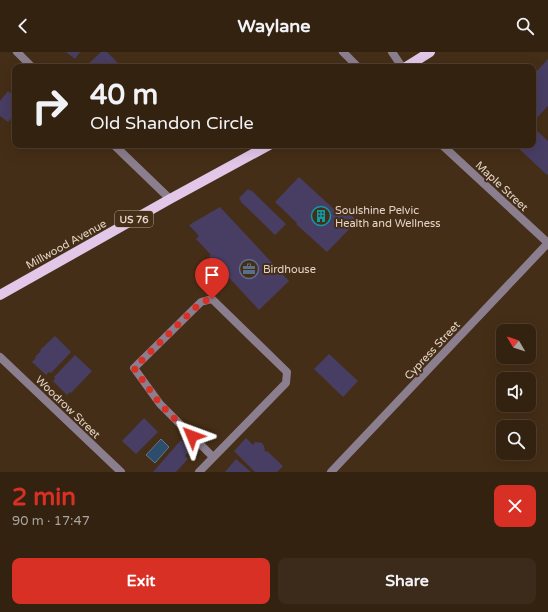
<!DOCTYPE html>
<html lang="en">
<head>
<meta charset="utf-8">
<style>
	:root { --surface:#342211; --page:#3c2a1a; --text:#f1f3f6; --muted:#a9a49f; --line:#4e3f31; --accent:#d93025 }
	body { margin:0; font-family:"Varela Round",sans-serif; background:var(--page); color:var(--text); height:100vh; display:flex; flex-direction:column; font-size:15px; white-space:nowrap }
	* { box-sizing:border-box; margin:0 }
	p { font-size:13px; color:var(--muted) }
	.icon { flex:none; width:22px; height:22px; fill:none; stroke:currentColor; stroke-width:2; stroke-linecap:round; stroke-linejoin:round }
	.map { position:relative; height:420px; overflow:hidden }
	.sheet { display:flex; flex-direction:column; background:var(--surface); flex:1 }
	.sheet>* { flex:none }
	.banner { position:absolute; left:12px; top:12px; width:524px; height:84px; border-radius:8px; box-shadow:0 4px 16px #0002,0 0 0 1px var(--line); background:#342211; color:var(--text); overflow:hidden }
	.needle { width:26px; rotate:309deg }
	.fabs { position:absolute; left:496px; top:272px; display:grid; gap:8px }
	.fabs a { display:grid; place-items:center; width:40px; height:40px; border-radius:8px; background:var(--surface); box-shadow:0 4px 16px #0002,0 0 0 1px var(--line); font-size:20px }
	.pin { position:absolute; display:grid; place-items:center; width:34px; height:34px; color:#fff; margin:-41px -17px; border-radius:50% 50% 50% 0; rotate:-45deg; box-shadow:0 0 4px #0007 }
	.pin .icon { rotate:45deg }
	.me { position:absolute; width:44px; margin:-22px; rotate:314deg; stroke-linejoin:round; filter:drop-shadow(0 0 3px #0008) }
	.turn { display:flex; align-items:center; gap:14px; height:84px; padding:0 12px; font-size:18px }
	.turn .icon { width:52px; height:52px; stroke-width:2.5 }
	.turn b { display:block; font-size:28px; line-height:34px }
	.round { display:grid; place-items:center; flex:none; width:42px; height:42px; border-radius:8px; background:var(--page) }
	.head { display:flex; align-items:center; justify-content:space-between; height:68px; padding:0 12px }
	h1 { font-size:24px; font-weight:700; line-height:30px; color:var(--accent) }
	.button { display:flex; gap:8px; margin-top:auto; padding:8px 12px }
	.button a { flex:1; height:46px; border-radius:8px; background:var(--accent); color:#fff; font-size:16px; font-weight:700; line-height:46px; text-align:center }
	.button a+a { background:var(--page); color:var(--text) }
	header { display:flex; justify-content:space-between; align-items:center; height:52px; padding:0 12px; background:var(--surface); font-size:18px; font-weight:700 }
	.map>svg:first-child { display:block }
	.water { fill:#2d4d6c; stroke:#647687 }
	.building { fill:#483d63 }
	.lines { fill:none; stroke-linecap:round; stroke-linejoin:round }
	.lane { stroke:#8b7e8e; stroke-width:8 }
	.street { stroke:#8b7e8e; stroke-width:8 }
	.primary { stroke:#e2c7e9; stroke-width:10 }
	.route { stroke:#d93025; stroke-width:7; stroke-dasharray:0 12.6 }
	.labels { text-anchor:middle; stroke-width:4; stroke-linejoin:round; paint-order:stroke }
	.shield { fill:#452e17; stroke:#b4a292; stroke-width:1 }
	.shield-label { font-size:10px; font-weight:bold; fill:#e3d4c7 }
	.street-label { font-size:11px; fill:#e3d4c7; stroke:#452e17 }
	.poi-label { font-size:11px; fill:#e3d4c7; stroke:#452e17; text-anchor:start }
</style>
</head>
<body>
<header><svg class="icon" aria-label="back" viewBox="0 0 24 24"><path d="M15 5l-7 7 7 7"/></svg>Waylane<svg class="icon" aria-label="search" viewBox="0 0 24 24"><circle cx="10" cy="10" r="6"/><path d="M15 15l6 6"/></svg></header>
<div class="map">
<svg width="548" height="420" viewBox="0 0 548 420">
	<rect width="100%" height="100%" fill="#452e17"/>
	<!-- water -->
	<path class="water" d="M161,387l8,8 -14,16 -9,-8z"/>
	<!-- building -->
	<path class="building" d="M66,0h14l-5,7z
		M101,0h6l12,12 -4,3h-30z
		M548,7v47l-15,16v-47z
		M8,39l7,6v17l-7,8 -8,-6v-15z
		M534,76l14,13v33l-1,1 -32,-30h18v-16z
		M299,125l37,34 5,-6 16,16 -30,31 -31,-28 1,-1 -22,-21z
		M248,137l3,2v-1l35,34 -11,11 -34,-33v-1l-2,-3z
		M220,155l69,74 -30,29 -50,-54 2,-1 -15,-16 3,-3 -10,-11z
		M55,284l16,16 -20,21 -2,-1 -3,3 -14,-13 4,-4 -1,-1 6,-6 -1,-1z
		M329,302l29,27 -15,16 -29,-28z
		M75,303l17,16 -21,22 -1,-1 -3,3 -14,-14 2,-2 -1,-2z
		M144,366l14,14 -22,22 -14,-13z
		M246,386l7,7 2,-3 7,1 2,3 1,5 1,1 1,-1 16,15 -6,6h-22l-21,-21z
		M181,388l10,8 -6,8 3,3 -12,13h-23z
		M236,407l15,13h-26z"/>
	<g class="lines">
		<!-- lane -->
		<path class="lane" d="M392,0l10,15"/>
		<!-- street -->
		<path class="street" d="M17,0l15,15
			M343,0l15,15
			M114,93l56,54
			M442,93l106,98
			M0,305l121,115
			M199,420l87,-89 1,-11 -75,-73 -11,3 -67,66 26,36 53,53
			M331,420l217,-229"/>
		<!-- primary -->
		<path class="primary" d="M406,15l24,-15
			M0,243l170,-96 99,-54"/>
	</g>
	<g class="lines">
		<!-- route -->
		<path class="route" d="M192,384l-32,-32 -26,-36 67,-66 11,-3"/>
	</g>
	<!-- icons -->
	<defs>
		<symbol id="building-ring" viewBox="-11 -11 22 22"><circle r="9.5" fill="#452e17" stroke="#0f9aa8" stroke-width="1.5"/><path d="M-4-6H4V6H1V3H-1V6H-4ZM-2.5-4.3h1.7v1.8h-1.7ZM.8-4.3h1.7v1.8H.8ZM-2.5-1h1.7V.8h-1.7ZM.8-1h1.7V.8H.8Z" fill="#0f9aa8"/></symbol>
		<symbol id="office-ring" viewBox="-11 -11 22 22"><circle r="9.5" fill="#452e17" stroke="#5c6f8a" stroke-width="1.5"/><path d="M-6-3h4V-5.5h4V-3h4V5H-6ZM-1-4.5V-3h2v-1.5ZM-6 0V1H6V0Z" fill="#5c6f8a"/></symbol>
	</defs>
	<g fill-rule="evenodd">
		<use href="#building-ring" x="310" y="153" width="22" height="22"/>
		<use href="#office-ring" x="238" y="206" width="22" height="22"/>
	</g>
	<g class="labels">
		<!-- shield labels -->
		<rect class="shield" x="115" y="159" width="38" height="16" rx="3"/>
		<g class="shield-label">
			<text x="134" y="171">US 76</text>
		</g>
		<!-- street labels -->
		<g class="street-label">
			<text transform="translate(502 134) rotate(43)" y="4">Maple Street</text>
			<text transform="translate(66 192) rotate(-29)" y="4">Millwood Avenue</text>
			<text transform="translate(432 298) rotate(-47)" y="4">Cypress Street</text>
			<text transform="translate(68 355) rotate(44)" y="4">Woodrow Street</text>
		</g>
		<!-- poi labels -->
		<g class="poi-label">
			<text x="335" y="162">Soulshine Pelvic<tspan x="335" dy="13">Health and Wellness</tspan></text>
			<text x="263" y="221">Birdhouse</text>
		</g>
	</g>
</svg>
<div class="fabs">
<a><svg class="needle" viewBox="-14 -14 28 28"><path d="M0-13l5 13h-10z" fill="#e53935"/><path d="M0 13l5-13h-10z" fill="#a9a49f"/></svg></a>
<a><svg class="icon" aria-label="sound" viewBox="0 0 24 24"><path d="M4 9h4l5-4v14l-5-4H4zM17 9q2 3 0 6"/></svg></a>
<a><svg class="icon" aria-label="search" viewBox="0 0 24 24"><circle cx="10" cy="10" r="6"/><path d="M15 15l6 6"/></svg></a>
</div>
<div class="pin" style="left:212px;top:247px;background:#d93025"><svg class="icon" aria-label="arrive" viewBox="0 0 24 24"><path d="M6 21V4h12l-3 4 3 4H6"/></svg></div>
<svg class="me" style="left:192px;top:384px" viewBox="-20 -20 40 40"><path d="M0-17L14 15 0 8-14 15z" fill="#d93025" stroke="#fff" stroke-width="4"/></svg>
<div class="banner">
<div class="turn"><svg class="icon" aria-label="right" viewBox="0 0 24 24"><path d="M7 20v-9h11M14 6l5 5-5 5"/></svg><div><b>40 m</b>Old Shandon Circle</div></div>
</div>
</div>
<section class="sheet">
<div class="head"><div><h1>2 min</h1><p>90 m · 17:47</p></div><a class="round" style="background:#d93025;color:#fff"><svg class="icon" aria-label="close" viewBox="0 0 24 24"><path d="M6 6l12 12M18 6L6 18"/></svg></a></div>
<div class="button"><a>Exit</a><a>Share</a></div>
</section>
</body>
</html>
